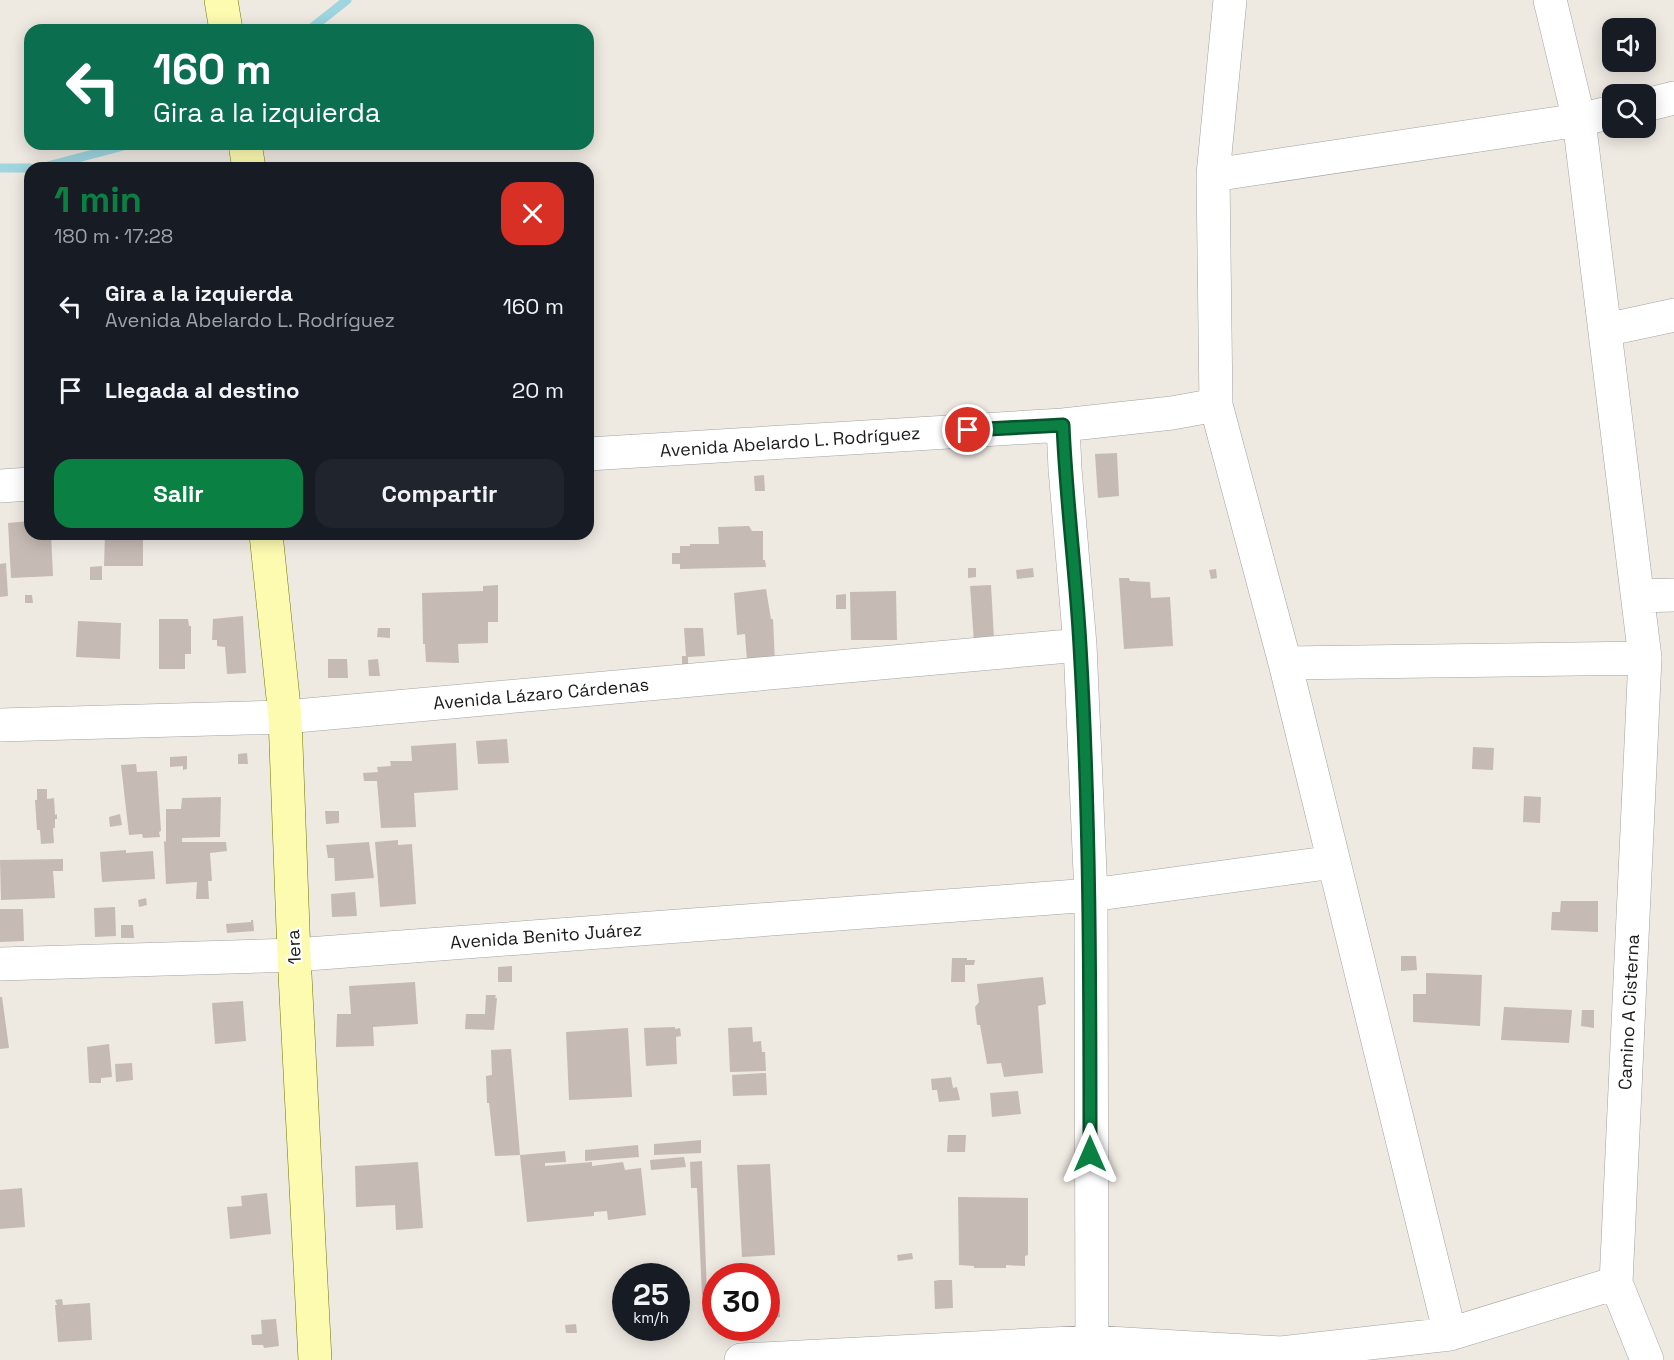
<!DOCTYPE html>
<html lang="es">
<head>
<meta charset="utf-8">
<style>
	:root { --surface:#171b24; --page:#20242c; --text:#f1f3f6; --muted:#9ea1a6; --accent:#0b8043 }
	body { margin:0; font-family:"Space Grotesk",sans-serif; background:var(--page); color:var(--text); height:100vh; display:flex; flex-direction:column; font-size:22px; white-space:nowrap }
	* { box-sizing:border-box; margin:0 }
	p { font-size:20px; color:var(--muted) }
	.icon { flex:none; width:33px; height:33px; fill:none; stroke:currentColor; stroke-width:2; stroke-linecap:round; stroke-linejoin:round }
	.map { position:relative; flex:1; overflow:hidden }
	.details { position:absolute; left:24px; top:162px; width:570px; height:378px; display:flex; flex-direction:column; background:var(--surface); border-radius:18px; box-shadow:0 3px 15px #0003 }
	.details>* { flex:none }
	.banner { position:absolute; left:24px; top:24px; width:570px; height:126px; border-radius:18px; box-shadow:0 3px 15px #0003; background:#0b6e4f; color:#fff; overflow:hidden }
	.tools { position:absolute; left:1602px; top:18px; display:grid; gap:12px }
	.tools a { display:grid; place-items:center; width:54px; height:54px; border-radius:12px; background:var(--surface); box-shadow:0 3px 15px #0003; font-size:30px }
	.speed { position:absolute; left:612px; top:1263px; display:flex; gap:12px; font-size:30px; font-weight:700; text-align:center }
	.speed>* { display:grid; place-content:center; width:78px; height:78px; border-radius:50%; background:var(--surface); box-shadow:0 3px 15px #0003; line-height:1 }
	.speed small { font-size:15px; font-weight:400 }
	.speed .limit { border:9px solid #d22; background:#fff; color:#111 }
	.pin { position:absolute; display:grid; place-items:center; width:51px; height:51px; color:#fff; margin:-26px; border:3px solid #fff; border-radius:50%; box-shadow:0 2px 6px #0007 }
	.me { position:absolute; width:66px; margin:-33px; rotate:0deg; stroke-linejoin:round; filter:drop-shadow(0 0 4px #0008) }
	.turn { display:flex; align-items:center; gap:21px; height:126px; padding:0 30px; font-size:27px }
	.turn .icon { width:78px; height:78px; stroke-width:2.5 }
	.turn b { display:block; font-size:42px; line-height:51px }
	.round { display:grid; place-items:center; flex:none; width:63px; height:63px; border-radius:18px; background:var(--page) }
	.head { display:flex; align-items:center; justify-content:space-between; height:102px; padding:0 30px }
	h1 { font-size:36px; font-weight:800; line-height:45px; color:var(--accent) }
	.cta { display:flex; gap:12px; margin-top:auto; padding:12px 30px }
	.cta a { flex:1; height:69px; border-radius:18px; background:var(--accent); color:#fff; font-size:24px; font-weight:800; line-height:69px; text-align:center }
	.cta a+a { background:var(--page); color:var(--text) }
	ul { padding:0; list-style:none }
	li { display:flex; align-items:center; gap:18px; height:84px; padding:0 30px }
	li div { flex:1 }
	li b { display:block; font-size:22px }
	li em { font-style:normal }
	.map>svg:first-child { display:block }
	.lines { fill:none; stroke-linecap:round; stroke-linejoin:round }
	.stream { stroke:#9ed5df; stroke-width:9 }
	.building { fill:#c6bab4 }
	.minor-casing { stroke:#a3a3a3; stroke-width:34 }
	.secondary-casing { stroke:#727600; stroke-width:34 }
	.minor { stroke:#fff; stroke-width:33 }
	.secondary { stroke:#fdfbb0; stroke-width:33 }
	.route-casing { stroke:#07532c; stroke-width:15 }
	.route { stroke:#0b8043; stroke-width:10 }
	.labels { text-anchor:middle; stroke-width:4.5; stroke-linejoin:round; paint-order:stroke }
	.street-label { font-size:18px; fill:#1c1c1c; stroke:#fff }
</style>
</head>
<body>
<div class="map">
<svg width="1674" height="1360" viewBox="0 0 1674 1360">
	<rect width="100%" height="100%" fill="#eee9e1"/>
	<g class="lines">
		<!-- stream -->
		<path class="stream" d="M309,30l38,-30
			M0,168h30
			M40,168l91,-24"/>
	</g>
	<!-- building -->
	<path class="building" d="M1117,453l2,43 -21,2 -3,-44z
		M764,475l1,16h-10l-1,-15z
		M30,521v13h21l2,42 -42,2 -3,-55z
		M749,526l3,5h11v29h2l1,7 -86,2v-5h-8v-11h8v-7h10v-2h29l-1,-17z
		M105,534h38v32h-39z
		M6,563l2,33 -8,1v-33z
		M102,566v14h-12v-13z
		M968,568h8v9l-8,1z
		M1033,568l1,9 -17,2 -1,-9z
		M1216,569l1,9 -6,1 -2,-9z
		M1119,578h10l1,3 20,1 1,16 19,-1 3,49 -49,3z
		M498,585v37h-10v21l-30,1 1,19 -33,-1 -1,-18h-2l-1,-51 61,-2v-5z
		M991,585l4,71 -20,1 -5,-71z
		M766,589l5,30h2l2,45 -28,-3 -2,-27 -8,1 -3,-42z
		M896,591l1,49h-46l-1,-48z
		M846,594v15h-10v-14z
		M25,595h7l1,8h-8z
		M243,616l3,57 -19,1 -2,-27 -8,-1v-6h-5l1,-21z
		M159,619h29l1,7h2v28h-6v15h-26z
		M78,621l43,2 -1,36 -44,-2z
		M378,628h12v10l-13,-1z
		M684,628h19l2,28 -17,1v10h-6v-11h4z
		M328,659h19l1,19h-20z
		M378,659l2,17h-11l-1,-16z
		M507,739l2,24 -31,1 -2,-23z
		M456,743l2,47 -44,3 2,34 -35,1 -4,-47h-13l-1,-8 15,-1 -1,-5 14,-1 -1,-5h22l-1,-15z
		M1473,747l21,1 -1,22 -21,-1z
		M247,753l1,11h-10v-10z
		M187,756v13l-4,1v-4l-13,1v-10z
		M136,764l1,8 20,-1 4,60 -2,1 1,5 -17,1 -1,-4 -13,1 -8,-70z
		M37,789h10v10l7,-1 1,17 2,-1v5h-2v9h-2l1,15 -13,1 -1,-14h-3l-2,-30h2z
		M1524,796l17,1 -1,26 -17,-1z
		M221,797l-1,40 -38,1v4h44l1,9 -17,2 2,28h-4l1,18h-13l1,-17 -31,2 -2,-43 2,1v-33h15l1,-11z
		M325,811h14v12l-13,1z
		M120,814l2,11 -12,2 -1,-10z
		M398,840v5l14,-1 4,60 -36,3 -5,-65z
		M369,842l5,36 -39,3 -1,-23h-6l-2,-13z
		M126,850v3l27,-2 2,28 -53,3 -2,-30z
		M63,859v12h-10l2,27 -54,2 -1,-40z
		M355,892l2,24 -25,1 -1,-23z
		M146,898l1,7 -8,2 -1,-7z
		M1561,901h37v31l-47,-2 1,-18h8z
		M115,907l1,29 -21,1 -1,-29z
		M0,909h23l1,32 -24,1z
		M251,920h2l1,11 -27,2 -1,-9 25,-2z
		M121,925h12l1,13h-13z
		M1401,956h15l1,14 -16,1z
		M952,958h15v2h8l-1,5h-9v17h-14z
		M512,966v16h-14v-15z
		M1426,973l56,2 -2,51 -67,-4v-28h13z
		M1043,977l3,27 -8,2 5,67 -39,4 -3,-14 -14,1 -7,-39h-3l-2,-18 4,-5 -2,-18z
		M415,982l3,42 -45,3 1,19 -38,1 1,-33h14l-2,-28z
		M486,995h10l-1,3h2l-3,32 -29,-1 1,-15h19z
		M0,997h2l7,51 -9,1z
		M243,1001l3,40 -31,3 -3,-41z
		M1504,1007l68,3 -3,33 -68,-3z
		M1582,1010h12v18l-13,-2z
		M675,1027v2l5,-1 1,8 -5,1 1,27 -31,2 -2,-38z
		M752,1027l1,15 8,-1 1,11h3l1,19 -36,1 -2,-44z
		M628,1028l4,69 -63,3 -3,-68z
		M109,1044l3,33 -11,1v5h-12l-2,-36z
		M511,1049l9,106 -25,1 -6,-53h-2l-1,-27 6,-1 -1,-25z
		M132,1063l1,17 -17,2 -1,-18z
		M766,1073l1,22 -34,1 -1,-21z
		M951,1077l2,11 4,-1 3,13 -21,2 -2,-12h-5l-1,-11z
		M1018,1091l3,23 -29,3 -2,-24z
		M948,1135h18l-1,17h-18z
		M701,1140v13l-47,2v-11z
		M638,1145l1,12 -54,4v-11z
		M565,1151l1,11 -21,1v3l47,-4v4l31,-4 2,8 16,-2 5,47 -38,5 -1,-9 -13,1v4l-67,6 -7,-67z
		M684,1157l2,10 -35,3 -1,-10z
		M702,1161l5,133h-5l-5,-106h-6l-1,-26z
		M418,1162l5,66 -27,2 -1,-25 -39,2 -1,-41z
		M770,1164l5,91 -33,2 -5,-92z
		M22,1188l3,39 -25,2v-39z
		M267,1193l4,41 -41,5 -3,-32 15,-1 -1,-10z
		M958,1197l70,1v57l-3,1v10l-19,-1v3h-32v-2l-15,-1z
		M912,1253l1,6 -15,2 -1,-6z
		M939,1280h13l1,28 -18,1 -1,-28z
		M62,1299l1,6 27,-2 2,37 -34,2 -3,-37h2l-2,-5z
		M766,1301h13l1,16 -14,1z
		M276,1319l3,27 -15,2 -1,-3h-11l-1,-10 11,-1 -1,-14z
		M576,1324l1,9h-11l-1,-8z"/>
	<g class="lines">
		<defs>
			<path id="minor" d="M1550,0l29,120 66,538 -29,625 31,77
				M1646,105l28,-7
				M1213,175l366,-55 33,-8
				M1605,330l69,-15
				M1216,405l-3,-230 17,-175
				M1063,425l2,44 15,176 11,250 1,465
				M588,454l475,-29 109,-12 44,-8 69,258 165,671
				M0,486l30,-2
				M1638,596l36,-1
				M1285,663l360,-5
				M0,725l285,-8 795,-72
				M0,964l294,-9 797,-60 243,-33
				M741,1360l350,-18 190,11 169,-19 166,-51"/>
			<path id="secondary" d="M221,0l5,30
				M245,144l4,24
				M266,534l19,183 9,238 21,405"/>
		</defs>
		<!-- minor casing -->
		<use href="#minor" class="minor-casing"/>
		<!-- secondary casing -->
		<use href="#secondary" class="secondary-casing"/>
		<!-- minor -->
		<use href="#minor" class="minor"/>
		<!-- secondary -->
		<use href="#secondary" class="secondary"/>
	</g>
	<g class="lines">
		<defs>
			<path id="route" d="M968,430l95,-5c3,74 13,147 17,221 10,169 10,338 10,508"/>
		</defs>
		<!-- route casing -->
		<use href="#route" class="route-casing"/>
		<!-- route -->
		<use href="#route" class="route"/>
	</g>
	<g class="labels">
		<!-- street labels -->
		<g class="street-label">
			<text transform="translate(790 442) rotate(-4)" y="6">Avenida Abelardo L. Rodríguez</text>
			<text transform="translate(541 694) rotate(-5)" y="6">Avenida Lázaro Cárdenas</text>
			<text transform="translate(546 936) rotate(-4)" y="6">Avenida Benito Juárez</text>
			<text transform="translate(294 947) rotate(-93)" y="6">1era</text>
			<text transform="translate(1629 1012) rotate(-87)" y="6">Camino A Cisterna</text>
		</g>
	</g>
</svg>
<div class="tools">
<a><svg class="icon" aria-label="sound" viewBox="0 0 24 24"><path d="M4 9h4l5-4v14l-5-4H4zM17 9q2 3 0 6"/></svg></a>
<a><svg class="icon" aria-label="search" viewBox="0 0 24 24"><circle cx="10" cy="10" r="6"/><path d="M15 15l6 6"/></svg></a>
</div>
<div class="speed"><div>25<small>km/h</small></div><div class="limit">30</div></div>
<div class="pin" style="left:968px;top:430px;background:#d93025"><svg class="icon" aria-label="arrive" viewBox="0 0 24 24"><path d="M6 21V4h12l-3 4 3 4H6"/></svg></div>
<svg class="me" style="left:1090px;top:1154px" viewBox="-20 -20 40 40"><path d="M0-17L14 15 0 8-14 15z" fill="#0b8043" stroke="#fff" stroke-width="4"/></svg>
<div class="banner">
<div class="turn"><svg class="icon" aria-label="left" viewBox="0 0 24 24"><path d="M17 20v-9H6M10 6l-5 5 5 5"/></svg><div><b>160 m</b>Gira a la izquierda</div></div>
</div>
<section class="details">
<div class="head"><div><h1>1 min</h1><p>180 m · 17:28</p></div><a class="round" style="background:#d93025;color:#fff"><svg class="icon" aria-label="close" viewBox="0 0 24 24"><path d="M6 6l12 12M18 6L6 18"/></svg></a></div>
<ul>
<li><svg class="icon" aria-label="left" viewBox="0 0 24 24"><path d="M17 20v-9H6M10 6l-5 5 5 5"/></svg><div><b>Gira a la izquierda</b><p>Avenida Abelardo L. Rodríguez</p></div><em>160 m</em></li>
<li><svg class="icon" aria-label="arrive" viewBox="0 0 24 24"><path d="M6 21V4h12l-3 4 3 4H6"/></svg><div><b>Llegada al destino</b></div><em>20 m</em></li>
</ul>
<div class="cta"><a>Salir</a><a>Compartir</a></div>
</section>
</div>
</body>
</html>
